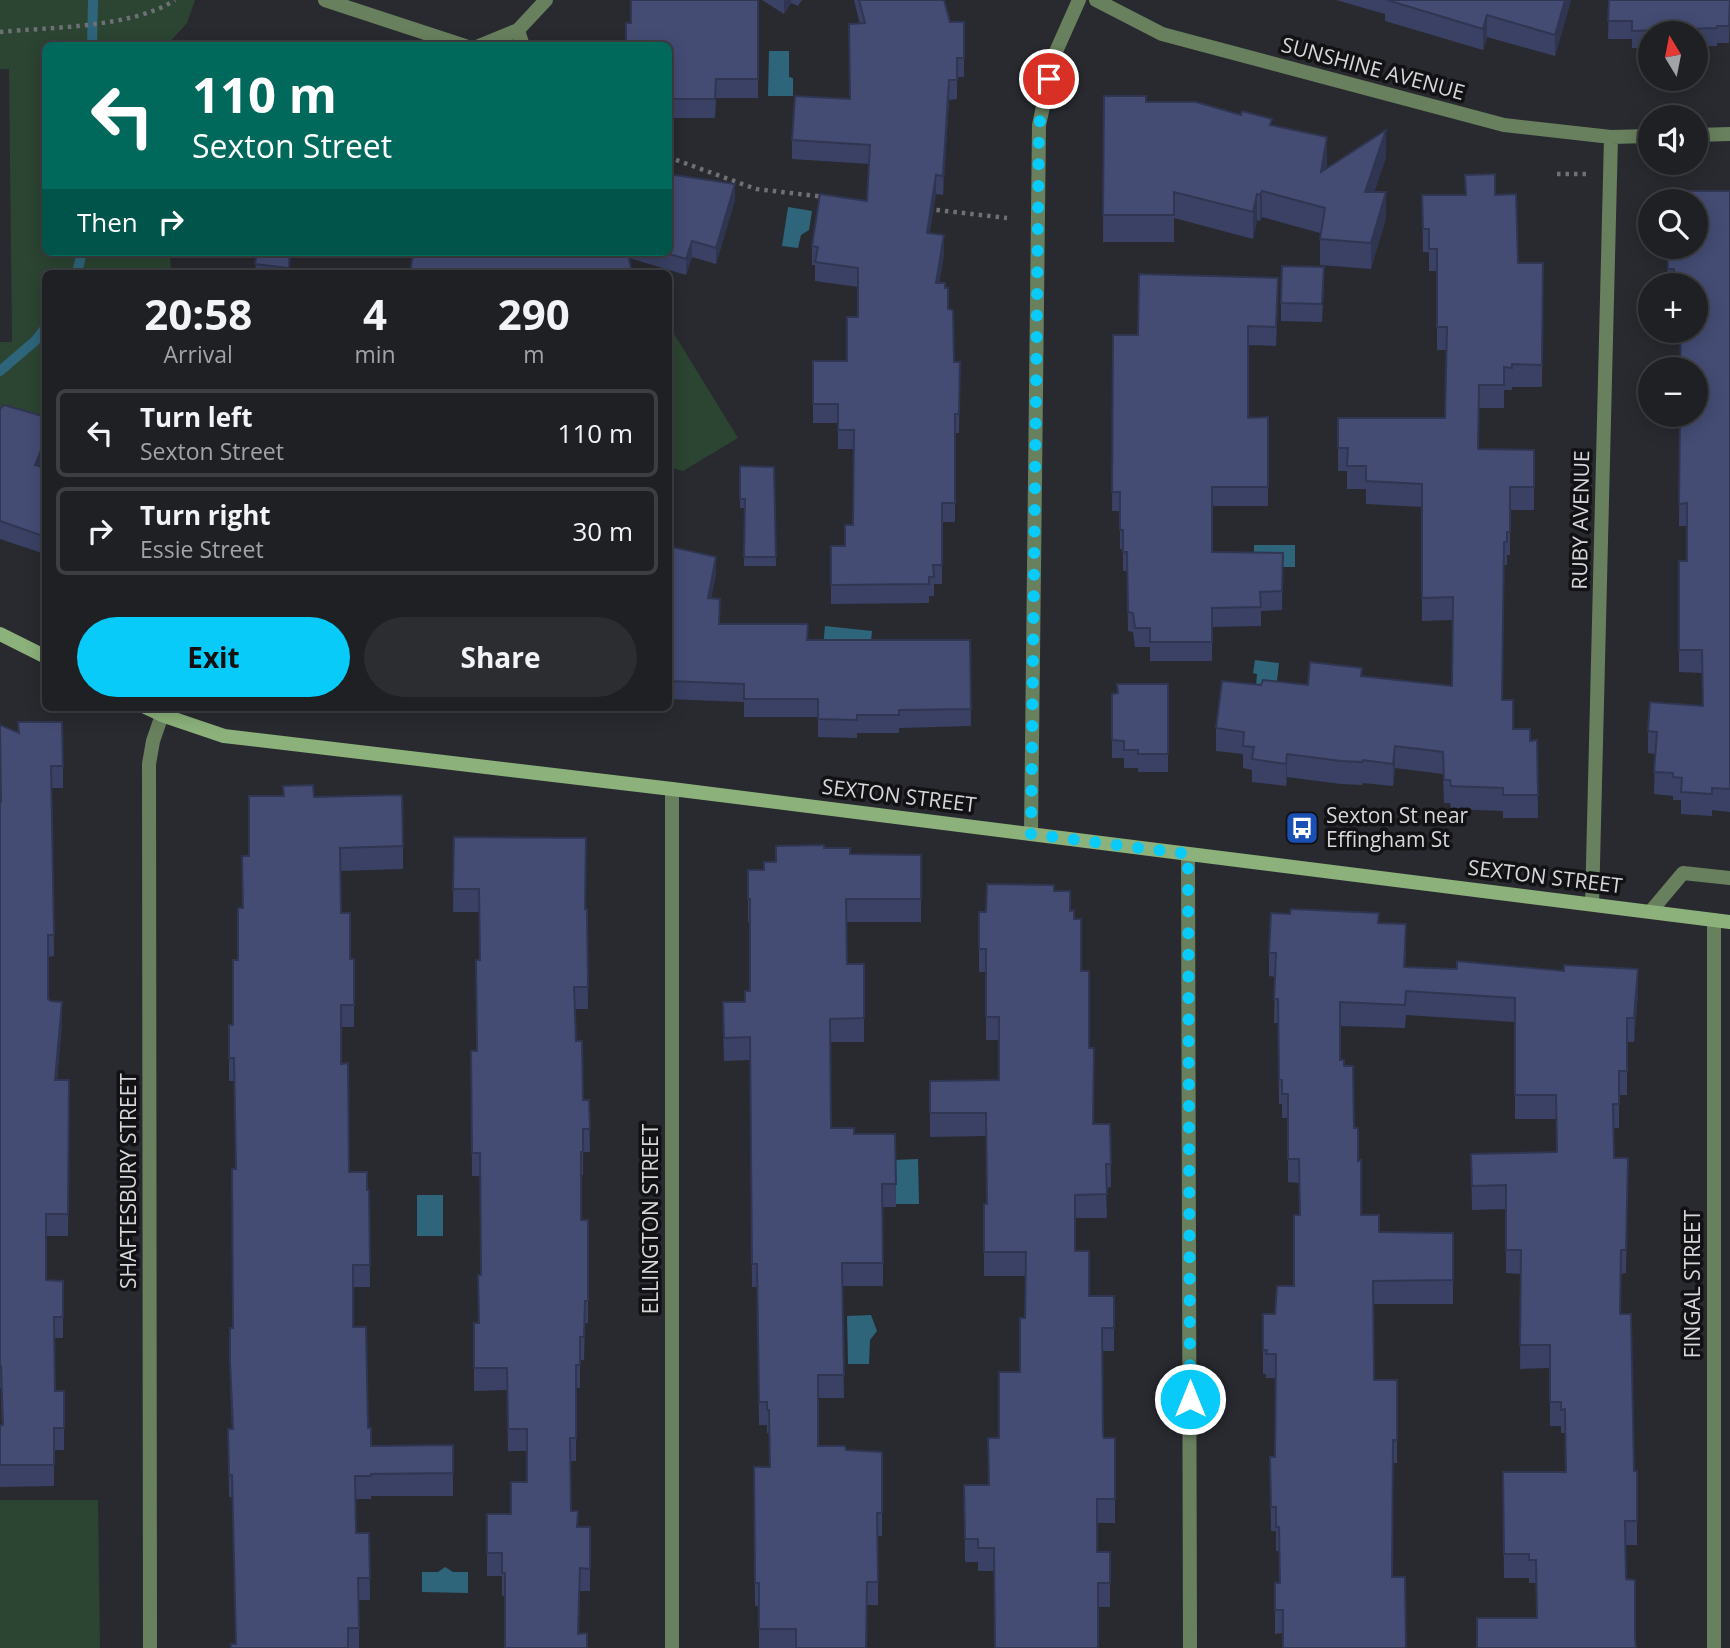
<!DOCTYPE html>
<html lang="en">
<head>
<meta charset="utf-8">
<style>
	:root { --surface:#1e2024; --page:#2b2d31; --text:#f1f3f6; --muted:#a1a3a6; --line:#3c3e41; --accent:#08cbfa }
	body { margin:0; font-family:"Open Sans",sans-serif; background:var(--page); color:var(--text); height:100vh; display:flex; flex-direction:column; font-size:26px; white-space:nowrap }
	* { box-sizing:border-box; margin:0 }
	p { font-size:23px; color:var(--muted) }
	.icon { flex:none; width:38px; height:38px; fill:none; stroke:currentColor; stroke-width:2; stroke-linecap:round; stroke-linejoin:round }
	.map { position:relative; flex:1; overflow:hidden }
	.panel { position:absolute; left:42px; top:270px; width:630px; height:441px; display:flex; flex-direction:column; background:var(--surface); border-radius:10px; box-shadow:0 4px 18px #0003,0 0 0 2px var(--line) }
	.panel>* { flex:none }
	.banner { position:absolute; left:42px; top:42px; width:630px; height:214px; border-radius:10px; box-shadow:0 4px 18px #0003,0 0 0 2px var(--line); background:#00695c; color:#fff; overflow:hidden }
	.needle { width:46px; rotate:350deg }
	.buttons { position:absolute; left:1638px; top:21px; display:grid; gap:14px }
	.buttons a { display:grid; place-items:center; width:70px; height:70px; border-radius:50%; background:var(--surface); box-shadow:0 4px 18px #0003,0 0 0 2px var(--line); font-size:35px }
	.pin { position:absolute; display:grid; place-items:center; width:60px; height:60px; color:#fff; margin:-30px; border:4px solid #fff; border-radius:50%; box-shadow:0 2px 7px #0007 }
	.me { position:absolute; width:77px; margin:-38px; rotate:0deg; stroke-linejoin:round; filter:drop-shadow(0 0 5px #0008) }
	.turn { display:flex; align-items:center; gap:24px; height:147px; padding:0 35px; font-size:32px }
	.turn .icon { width:91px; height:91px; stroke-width:2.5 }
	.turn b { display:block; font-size:49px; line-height:60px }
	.then { display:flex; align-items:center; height:66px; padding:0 35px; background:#0003; gap:14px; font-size:26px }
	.eta { display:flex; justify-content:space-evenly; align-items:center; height:119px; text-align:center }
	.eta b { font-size:42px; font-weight:700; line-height:49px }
	.action { display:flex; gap:14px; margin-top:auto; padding:14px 35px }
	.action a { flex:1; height:80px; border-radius:42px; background:var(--accent); color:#111; font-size:28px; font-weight:700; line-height:80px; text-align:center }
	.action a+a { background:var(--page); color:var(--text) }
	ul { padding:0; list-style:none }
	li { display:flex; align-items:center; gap:21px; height:88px; margin:0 14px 10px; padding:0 21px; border:4px solid var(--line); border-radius:10px }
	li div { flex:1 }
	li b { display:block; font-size:26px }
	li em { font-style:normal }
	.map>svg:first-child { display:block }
	.green { fill:#2c4432 }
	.water { fill:#2e657b }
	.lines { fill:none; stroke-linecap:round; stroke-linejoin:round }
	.stream { stroke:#2e657b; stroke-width:10 }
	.path { stroke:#6e7075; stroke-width:4.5; stroke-dasharray:3.5 5; stroke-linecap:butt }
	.minor { stroke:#69805e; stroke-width:14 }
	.secondary { stroke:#8cb17b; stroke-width:14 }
	.wall { fill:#3a4164 }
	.shaded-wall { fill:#303551 }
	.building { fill:#444c74; stroke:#303551; stroke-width:2 }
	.route { stroke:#08cbfa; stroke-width:12; stroke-dasharray:0 21.6 }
	.labels { text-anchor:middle; stroke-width:7; stroke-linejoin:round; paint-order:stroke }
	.street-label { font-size:21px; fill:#d6d7db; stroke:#121215 }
	.poi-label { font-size:21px; fill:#d6d7db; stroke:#121215; text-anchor:start }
</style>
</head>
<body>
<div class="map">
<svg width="1730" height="1648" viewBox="0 0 1730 1648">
	<rect width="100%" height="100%" fill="#282a30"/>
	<!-- green -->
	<path class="green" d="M0,0h195l-8,23 -20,22 -121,1v206h124l1,21h-125l-1,160 -45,-13v-78h12l-3,-273h-9z
		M668,324l70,114 -55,33 -14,-4z
		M0,1500h98l2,148h-100z"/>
	<!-- water -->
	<path class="water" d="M769,51h20v26l4,1v18h-25z
		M788,207l24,4 -3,19 -8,5 -3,13 -16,-2z
		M1254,545h41v22h-49v-15h8z
		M825,626l47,5 -2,21 -47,-5z
		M1255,660l24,3 -4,36 -19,-13 1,-12 -4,-1z
		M918,1159l1,45h-23l-1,-44z
		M417,1195h26v41h-26z
		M871,1315l6,16 -7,9 -1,24h-21l-1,-48z
		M445,1567l8,5h15v21l-46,-1v-20h16z"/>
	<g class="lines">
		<!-- stream -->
		<path class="stream" d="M92,46l1,-46
			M77,273l5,-21
			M0,371l35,-30 11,-14"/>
		<!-- path -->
		<path class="path" d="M0,32c51,-5 132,-4 175,-32
			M668,157l88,32 69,8
			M1557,174h31
			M928,209l79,9"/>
		<!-- minor -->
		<path class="minor" d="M325,0l140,46
			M1096,0l66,34 342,91 107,12 39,-1
			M518,30l5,16
			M479,46l39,-16 28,-30
			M1696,135l34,-1
			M672,789v859
			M1031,834l8,-709 15,-69 25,-56
			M1188,854l2,794
			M1592,904l19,-767
			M1651,911l32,-38 47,5
			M150,1648l-1,-884 4,-23 9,-26
			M1714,1648v-728"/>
		<!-- secondary -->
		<path class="secondary" d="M0,634l46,23
			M145,707l17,8 62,21 448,53 1058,133"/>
	</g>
	<!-- wall -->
	<path class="wall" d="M758,0v98h-42l-1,20h-44l-3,20v-92l-37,-23z
		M762,0h40l-4,6 -7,-3 -7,11z
		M854,0h90l6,22h14v55h-7v22l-8,1 -6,95 -7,-1 -7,40 15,21 -5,28 6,5 9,74h6l-1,71h-4v89h-13v62h-8v12h-5v7l-98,1v-58h14l8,-21 1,-76h-16v-26h-25v-62h34l11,-44v-30l-43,-6v-16h-3v-19l55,-45 2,-37 -77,-5v-19l58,-41 10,-75z
		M1336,0h235l-16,56 -68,-19 -4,13 -98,-29v-7z
		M1609,0h121l-1,43h-12v3h-21v-13h-46v15h-18v-9h-24z
		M1104,96l42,6 126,24 55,38 -1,5 60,-12 -12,35 12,26 -15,51 -51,-4v-32l-58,-16 -2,4 -3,-1 -4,19 -79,-21v24h-71z
		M1730,191v621l-18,-2v6l-31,-2v-14h-8v-4l-19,-2 1,-40 -7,-1v-22l54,-25v-33l-23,-1v-111h8v-35h-8l1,-111 16,-130h-28l-1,-38z
		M1422,195h73l23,68h25l-1,124h-30v3h-8v18h-25l-1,41 56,1v60h-24v45h-3v10h-3l-2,135 11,29 17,12 7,-1 1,78h-35v-7l-52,-2 -1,-6h-6l-1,-29 -48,-6 -2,18 -30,-3 -1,2 -21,-1 -54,-7 -1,9 -34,-4v-12l-9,-2v-14l-27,-3v-23l45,-43h47l54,-9 90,10 1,-66 -31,1v-114l-56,-3v-15h-19v-18h-9v-53h107l1,-68h-9v-79h-8v-19h-6z
		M735,200l-19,64 -24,-7 -6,18 -57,-17 -216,-6h255z
		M257,252h34l-2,21h-34z
		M1324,285l-2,37 -41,-1v-18z
		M1278,297l-2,49 -28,-1v73l20,-1v89h-56v46l71,1 -1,57 -21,1v15l-49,1v34h-62v-14h-15l-2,-15 -5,-1 -1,-60h-4v-22h-3v-38h-8l1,-176h25z
		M0,409l41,58 5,1v102l-1,-16 -45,-15z
		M740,466l34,1 2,99h-32l1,-58h-5z
		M668,546l48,28 -5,24 8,26 88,16h163l1,86 -72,2v5h-42v5l-39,-1v-20h-74v-15l-76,-3z
		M1168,684v88h-30v-4h-14v-10h-12v-64z
		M0,725l63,41v22h-11l2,168 -6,1v42l14,25 -5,56h12l-1,156h-22v44l17,1v57h-9l1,53h9v59h-10v36l-54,1v-62h2l-1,-37h-1v-586h1z
		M314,797l89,49v23l-63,2 1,42 9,46h4v68h-13v37l8,108 18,18h2l1,97h-17v40l18,119 82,-1v51h-82v3h-16l1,34h13l1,67h-11v48h-128l5,-4 -4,-147h-3l-1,-68h4l-2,-46v-55h3l3,-159 -2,-88h-5v-56h4l9,-117 7,-52z
		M454,837l133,72 1,100h-13l1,32 7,59h6l1,52h-7v23h-2v45h7v103h-3l-1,37h-4v28h-4v73h-6l1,50 7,16h12v64h-10l-1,29 -1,14 9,14 -82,-52h-3v-20h-15v-62h24l16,-32v-31h-19l-1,-61 -33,1v-68h5l2,-48 -1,-99h-8l-1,-125h6l2,-91v-48h-26z
		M824,848l26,6 71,1v67h-75l1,42h17v78h-34l1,86 23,6h41l1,73h-13v79h-41l2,112h-26v48l28,4 36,2v84h-4v69h-11l-1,43h-107v-42h-4l-1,-139h15v-34h-2v-8h-8l-2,-138h-5l-2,-227 -26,1 -1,-36 22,-23 5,-11v-69h-2v-52h16l12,-8z
		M1054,891l16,19 4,9 15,129 5,76h16l1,63 -5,1 1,30h-32v33l14,45h25v55h-12l1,83 1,4h11v85h-18v29h13v55l-115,-1 -1,-35h-16v-9h-13l-1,-77h25l10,-47 21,-66 5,-54 1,-42h-42v-72h3l-1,-68 -56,1v-56l69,-1v-40h-13v-68h-7v-60h7z
		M1379,923l27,25 -1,19 233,26 -4,49h-7v53h-8v33h-6l1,30h14l-2,115 -5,1 -1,40 14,157h3v74h-12l-88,73 -1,-35h-7v-5h-25l-1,-106h62v-39h-4v-7h-11v-58l-30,1 1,-95 -15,-1v-64l-34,1 -1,-56 85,-2v-33h-41v-97l-109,-7 -1,13 -65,-2v34l4,6 10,62 4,33 3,54 18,17 74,1v71h-79v76h23v83h-4l-110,170 -8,1v-51h5l-1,-32h-3v-20h-5l-1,-74h5l1,-79h-10v-4h-3v-60h12l19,-28 6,-71 -1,-32 -11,-1v-64h-6v-14h-3l-1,-81h-4l1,-46 -6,-1v-23z"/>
	<!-- shaded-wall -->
	<path class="shaded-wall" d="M784,0h7v3l-7,11z
		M1565,0h6l-16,56v-21z
		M1487,15v22l-4,13v-21z
		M949,80v20l-6,95v-19z
		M671,99v19l-3,20v-19z
		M1386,130v27l-21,62v-27z
		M1327,137v27l-6,34v-26z
		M936,175v19l-9,58v-19z
		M735,184v16l-19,64v-16z
		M1262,191v26l-2,4v-26z
		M1386,192v26l-15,51v-26z
		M1257,194v26l-4,19v-27z
		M944,235v20l-8,47v-19z
		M692,241v16l-6,18v-16z
		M46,438v18l-11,26v-17z
		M716,557v17l-8,42v-18z
		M1395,746v22l-2,18v-22z
		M1287,754v23l-1,9v-22z
		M1406,924v24l-2,43v-24z
		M1638,969v24l-4,49v-24z
		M62,1002v22l-7,78v-22z"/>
	<!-- building -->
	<path class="building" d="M631,0h127v79h-42l-1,20h-44l-3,20v-73h-42v-23h5z
		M859,0h85l6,22h14v36h-7v22h-8l-6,96 -7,-1 -9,58 17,2 -8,48h9v5h3v21l5,1 1,52h6l-1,52h-4v89h-13v62h-9l1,12h-5v7l-98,1v-39h14v-21h8l1,-95h-16v-26h-25v-43h34v-44h11v-49l-43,-6 3,-15 -6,-1 8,-52 47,7 3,-56 -78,-5 3,-44 55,3 -1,-75 16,-1z
		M1387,0h178l-10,35 -68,-20 -4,14z
		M1609,0h121l-1,26h-12v2l-85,3v-10h-24z
		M1104,96h42v6h50l45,13 1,-4 30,8 -2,6 57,12 -6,35 65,-42 -21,62h21l-15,51 -51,-4 5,-31 -63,-17 -2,4 -3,-1 -4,18 -79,-20v23h-71z
		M668,174l67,10 -19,64 -24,-7 -6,18 -23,-7h5z
		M1495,174v21l21,-1 2,69h25l-1,102 -30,-1v4l-8,-1v18h-25l-1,64 56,1v37h-24v45h-3v10h-3l-2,158h11v29h17v12l7,-1 1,55h-35v-7l-52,-2 -1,-6h-6l-1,-28 -48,-6 -2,18 -30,-4 -1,2 -21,-1 -54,-7 -1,10 -34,-5 2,-12 -11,-1 1,-14 -28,-4 6,-47 39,4 2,-5 45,5 2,-23 52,6 -1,8 91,10 1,-89 -31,1v-114l-56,-3v-15h-19l1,-18h-10v-30h107l2,-91h-10v-78h-8v-20h-6l-1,-34h44l-1,-20z
		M1681,191h49v598l-18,-1v6l-31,-2 1,-14 -9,-1v-4l-19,-1 3,-40 -9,-1 2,-29 53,4 -1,-56h-23v-89h8v-58l-8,1 1,-89h16v-46h-16l1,-38h15v-46h-21l-1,-16h-6l-1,-22h29v-46h-15z
		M257,252h33l-1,16 -34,-4z
		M413,252h215l4,21h-222z
		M1282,266l42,1 -2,37 -41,-1z
		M1139,274l139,4 -2,49 -28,-1v92l20,-1v70h-56v65l71,1 -1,38 -22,1 1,15 -49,1v34h-62v-14h-15l-2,-15 -5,-1 -1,-60h-4v-22h-3v-38h-8l1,-157h25z
		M4,405l42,12v21l-11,27 11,3v69l-46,-16v-112z
		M740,466l34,1 2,90h-32l1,-58h-5z
		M668,546l48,11 -8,41 12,1 -1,25h89l-1,16h163l1,69 -72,1v5h-42v5l-39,-1v-20h-74v-15l-76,-3z
		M1117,684h51v70h-30v-4h-14v-9l-12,-1v-46l6,-1z
		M18,722h44l1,44h-12l3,169h-6v64l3,2 11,1 -7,78h14l-1,134h-22v66l17,1v36h-9l1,74h9v37h-10v37h-54v-40h3l-2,-59h-1v-564h1l-1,-77 19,8z
		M313,785l1,12 88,-2 1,51 -63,2 1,65h9v46h4v46h-13v59l7,-1 1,109h18v18h2l1,75h-17v62h13l2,101h3v18l82,-1v28l-82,1v2h-16l1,57h13l1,45h-12l1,50h-11v20h-117v-4h5l-4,-169h-3l-1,-46h5l-3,-68v-33h3l-1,-159h4l-2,-111h-5v-33h4v-65h5v-52h5l-1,-52h7v-60h35l-1,-10z
		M454,837l132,1 -1,71h2l1,78h-14l2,54h6l1,59h6l1,29h-7v23h-2v68h7v81h-3l-1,36h-4v28h-4v73h-6l1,73h7l-1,16h13v42l-10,-1 -1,30 -1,36 9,-1v15h-82v-75h-3v-20h-15v-39h24v-32h16v-53h-19l-1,-61h-33v-45h5l-1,-48h3l-1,-122h-8l-1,-102h6l-1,-91h4l-1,-71h-26z
		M824,845v3h26v6l71,1v44h-75l1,65h17v54l-34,1 1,109h23v6h41l1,50h-14l1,79h-41l2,112h-26v71h27l1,4 36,2v61h-5l1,69h-11l-1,66h-70v-19h-37v-46h-4l-1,-116h16l-1,-57h-2v-8h-8l-2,-138h-5l-2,-227 -26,1 -1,-36h22v-11h5v-92h-2v-29h16v-8h12v-16z
		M987,884l67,1v6h16v20l4,-1v9h7v52h8v77h5l-1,76h17l1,40h-5l1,30 -32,1v56h14v45h25v32h-12l1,106 1,4h11v61h-18v53h13v31h-12v65h-103l-1,-100h-16v-9h-13l-1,-54h25l-1,-47h11v-66h21v-54h5l1,-66h-42v-48h3l-1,-91h-56v-32l69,-1v-63h-13v-68h-7v-37h7z
		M1291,909l88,4 -1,10 28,1 -2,43 53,2v-8l107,10v-6l74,4 -4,49h-7v53h-8v33h-6l1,54h14l-2,92h-5l-1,64h11l3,157h3v50h-12l1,58 9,1v57l1,11h-159v-30h60l-1,-58h-7v-6h-25l-1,-82h63l-1,-63 -4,1v-8h-11v-57h-30l1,-95h-15v-65l-34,1 -1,-32 86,-2 -1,-57h-41v-97l-109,-7 -1,14 -65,-3v58h4v6h9l1,62h4v33l3,-1v55h18v17l74,1v47l-80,1 1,99h23v60h-4l-1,137h13l1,71h-123v-38h-8v-27h5l-1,-56h-3v-20h-5l-1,-50h5l1,-103h-10l1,-4h-4v-36h12l2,-28h17v-71h6l-1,-56h-11v-65h-6v-14h-3l-1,-81h-4l2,-46h-7l2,-40 19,1z"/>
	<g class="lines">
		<!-- route -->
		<path class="route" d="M1049,79l-10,46 -8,709 157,20 2,545"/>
	</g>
	<!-- icons -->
	<defs>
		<symbol id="bus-square" viewBox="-11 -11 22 22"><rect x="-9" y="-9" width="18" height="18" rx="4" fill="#1a4fb4" stroke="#121215"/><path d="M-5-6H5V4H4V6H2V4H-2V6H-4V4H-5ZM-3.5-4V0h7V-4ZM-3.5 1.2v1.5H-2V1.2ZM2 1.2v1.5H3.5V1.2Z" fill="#fff"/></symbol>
	</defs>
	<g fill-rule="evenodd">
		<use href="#bus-square" x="1283" y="809" width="38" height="38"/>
	</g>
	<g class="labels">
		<!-- street labels -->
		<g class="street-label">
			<text transform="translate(1373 69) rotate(15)" y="7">SUNSHINE AVENUE</text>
			<text transform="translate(1581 520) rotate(-89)" y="7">RUBY AVENUE</text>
			<text transform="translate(899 796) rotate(7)" y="7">SEXTON STREET</text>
			<text transform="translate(1545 877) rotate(7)" y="7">SEXTON STREET</text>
			<text transform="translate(129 1181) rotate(-90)" y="7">SHAFTESBURY STREET</text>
			<text transform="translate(651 1219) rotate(-90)" y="7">ELLINGTON STREET</text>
			<text transform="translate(1693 1284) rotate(-90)" y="7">FINGAL STREET</text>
		</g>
		<!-- poi labels -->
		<g class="poi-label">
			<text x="1326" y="823">Sexton St near<tspan x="1326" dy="24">Effingham St</tspan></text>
		</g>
	</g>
</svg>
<div class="buttons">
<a><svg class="needle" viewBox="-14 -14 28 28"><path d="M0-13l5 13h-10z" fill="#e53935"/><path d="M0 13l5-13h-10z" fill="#a1a3a6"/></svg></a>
<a><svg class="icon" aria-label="sound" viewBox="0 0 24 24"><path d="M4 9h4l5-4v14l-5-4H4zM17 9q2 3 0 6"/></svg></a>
<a><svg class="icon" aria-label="search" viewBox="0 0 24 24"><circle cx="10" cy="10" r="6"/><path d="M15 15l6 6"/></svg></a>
<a>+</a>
<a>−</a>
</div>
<div class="pin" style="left:1049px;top:79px;background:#d93025"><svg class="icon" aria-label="arrive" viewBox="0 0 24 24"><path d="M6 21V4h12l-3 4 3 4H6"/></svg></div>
<svg class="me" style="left:1190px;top:1399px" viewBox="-20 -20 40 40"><circle r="17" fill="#08cbfa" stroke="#fff" stroke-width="3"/><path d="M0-11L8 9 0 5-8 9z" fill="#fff"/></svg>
<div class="banner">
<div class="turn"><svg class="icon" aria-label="left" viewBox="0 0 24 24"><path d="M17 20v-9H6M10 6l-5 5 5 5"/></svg><div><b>110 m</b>Sexton Street</div></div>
<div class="then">Then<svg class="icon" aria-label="right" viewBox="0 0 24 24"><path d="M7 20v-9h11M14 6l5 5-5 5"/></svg></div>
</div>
<section class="panel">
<div class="eta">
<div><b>20:58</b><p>Arrival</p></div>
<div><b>4</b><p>min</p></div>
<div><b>290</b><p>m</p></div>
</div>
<ul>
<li><svg class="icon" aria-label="left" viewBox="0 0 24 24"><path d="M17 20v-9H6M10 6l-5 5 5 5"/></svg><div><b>Turn left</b><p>Sexton Street</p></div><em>110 m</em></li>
<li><svg class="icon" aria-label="right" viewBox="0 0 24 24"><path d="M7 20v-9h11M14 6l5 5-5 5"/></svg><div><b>Turn right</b><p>Essie Street</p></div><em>30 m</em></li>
</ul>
<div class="action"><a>Exit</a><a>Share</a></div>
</section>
</div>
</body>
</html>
